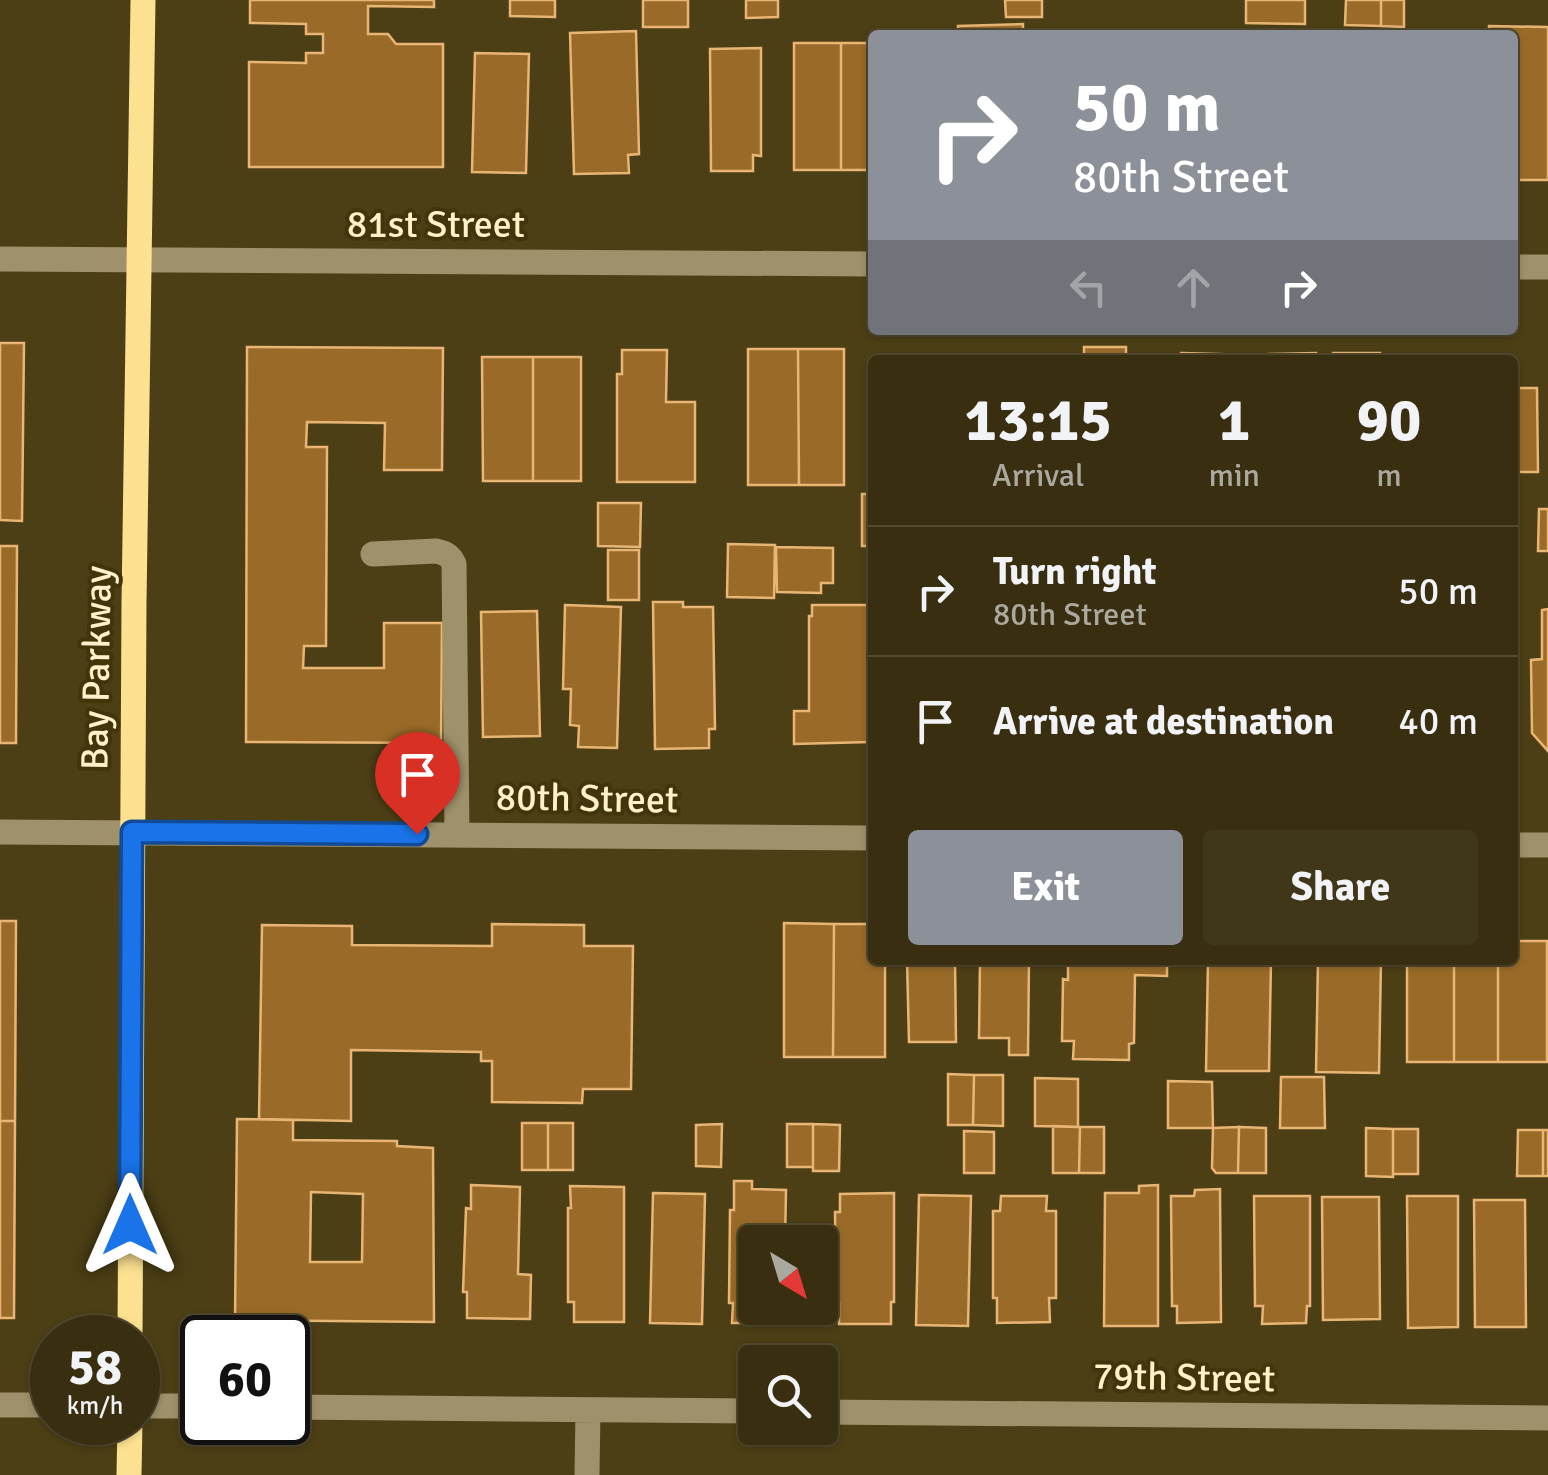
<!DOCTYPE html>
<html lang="en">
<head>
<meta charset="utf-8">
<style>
	:root { --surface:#392f10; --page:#403719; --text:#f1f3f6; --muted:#aba99f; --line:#534a30; --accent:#8c9099 }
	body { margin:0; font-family:Signika,sans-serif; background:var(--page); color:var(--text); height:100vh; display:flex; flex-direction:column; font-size:38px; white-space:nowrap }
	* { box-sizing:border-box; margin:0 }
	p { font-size:32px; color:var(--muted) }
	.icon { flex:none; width:55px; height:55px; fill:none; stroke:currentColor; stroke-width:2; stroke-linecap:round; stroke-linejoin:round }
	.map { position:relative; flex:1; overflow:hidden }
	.details { position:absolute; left:868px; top:355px; width:650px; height:610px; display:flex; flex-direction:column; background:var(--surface); border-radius:10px; box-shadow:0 2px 8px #0004,0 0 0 2px var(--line) }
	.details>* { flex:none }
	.banner { position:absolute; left:868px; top:30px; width:650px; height:305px; border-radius:10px; box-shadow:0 2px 8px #0004,0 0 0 2px var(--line); background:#8c9099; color:#fff; overflow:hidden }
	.needle { width:65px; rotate:142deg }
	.controls { position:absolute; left:738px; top:1225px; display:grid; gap:20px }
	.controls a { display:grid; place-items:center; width:100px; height:100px; border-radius:10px; background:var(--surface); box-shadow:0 2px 8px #0004,0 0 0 2px var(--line); font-size:50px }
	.speed { position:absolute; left:30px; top:1315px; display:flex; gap:20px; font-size:50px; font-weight:700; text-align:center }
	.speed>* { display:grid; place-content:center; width:130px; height:130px; border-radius:50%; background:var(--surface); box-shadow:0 2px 8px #0004,0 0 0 2px var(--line); line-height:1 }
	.speed small { font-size:25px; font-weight:400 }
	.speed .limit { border:5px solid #111; border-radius:15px; background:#fff; color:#111 }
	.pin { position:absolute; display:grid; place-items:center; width:85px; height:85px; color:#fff; margin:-102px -42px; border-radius:50% 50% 50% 0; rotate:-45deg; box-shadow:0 0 10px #0007 }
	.pin .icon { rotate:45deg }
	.me { position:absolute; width:110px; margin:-55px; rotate:0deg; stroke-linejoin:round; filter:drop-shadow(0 0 8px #0008) }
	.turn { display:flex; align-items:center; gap:35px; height:210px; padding:0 40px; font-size:45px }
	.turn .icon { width:130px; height:130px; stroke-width:2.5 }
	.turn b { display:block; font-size:70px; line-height:85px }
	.lanes { display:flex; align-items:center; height:95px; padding:0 40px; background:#0003; justify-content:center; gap:50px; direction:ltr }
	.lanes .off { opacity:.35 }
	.eta { display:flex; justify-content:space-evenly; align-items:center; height:170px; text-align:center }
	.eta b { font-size:60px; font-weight:700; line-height:70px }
	.cta { display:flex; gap:20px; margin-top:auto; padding:20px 40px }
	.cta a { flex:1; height:115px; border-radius:10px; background:var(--accent); color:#fff; font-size:40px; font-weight:700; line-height:115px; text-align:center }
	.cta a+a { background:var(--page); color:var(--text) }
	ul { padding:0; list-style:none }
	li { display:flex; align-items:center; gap:30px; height:130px; padding:0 40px; border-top:2px solid var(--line) }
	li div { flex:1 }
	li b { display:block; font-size:38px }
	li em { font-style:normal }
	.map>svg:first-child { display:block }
	.building { fill:#9a6b28; stroke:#e9b574; stroke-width:2.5; fill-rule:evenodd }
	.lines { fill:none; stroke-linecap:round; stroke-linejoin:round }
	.minor { stroke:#9e916b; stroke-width:25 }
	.major { stroke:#fbe190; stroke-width:25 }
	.route-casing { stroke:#114b97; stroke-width:25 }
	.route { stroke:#1a73e8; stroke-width:18 }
	.labels { text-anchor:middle; stroke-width:8; stroke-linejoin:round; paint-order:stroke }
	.street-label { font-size:38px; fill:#fef2cc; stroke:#413509 }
</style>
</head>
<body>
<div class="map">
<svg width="1548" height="1475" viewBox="0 0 1548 1475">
	<rect width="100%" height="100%" fill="#4c3f15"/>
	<!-- building -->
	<path class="building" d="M250,0h184v7l-66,-1v28h20l8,10h47v123h-194v-105l57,1v-10h17v-19h-17v-10l-56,-1z
		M510,0h45v17l-45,-1z
		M643,0h45v27h-45z
		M746,0h32v17l-32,1z
		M1005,0h37v17h-36z
		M1246,0h59v24l-59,-1z
		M1346,0h35v26l-36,-1z
		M1381,0h23v27l-23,-1z
		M1023,24v11h-65v-9z
		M1489,26l59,1v153h-36v-145h-23z
		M636,31l3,123 -11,1 1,18 -55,1 -4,-141z
		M794,43h47v127h-47z
		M841,43h31v127h-31z
		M761,48v108l-8,-1v16h-42l-1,-122z
		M475,53l54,1 -3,119 -54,-1z
		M0,343h24l-2,178 -22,-1z
		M247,347l196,1 -1,122h-58l1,-47 -78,-1 -1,25h21l-1,199h-22l-1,22h81v-45h58l-1,120 -195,-1z
		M1084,347h42v13h-42z
		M748,349h50l1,136h-51z
		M798,349h46v136h-45z
		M622,350h45l-1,52h29v80h-78v-108h5z
		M1181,353l72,2v5h-84v-2l12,-1z
		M1316,353v7h-47v-6z
		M1333,353h47v7h-47z
		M482,357h51v124h-50z
		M533,357h48v124h-48z
		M1512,388h25l1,84h-26z
		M862,494h10v52h-10z
		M598,503h43l-1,44 -42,-1z
		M1539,509h9v42h-10z
		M728,544l47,1 -1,53 -47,-1z
		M0,546h17l-1,197h-16z
		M776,547l57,1v35h-12v10l-44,-1z
		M608,550h31v50h-31z
		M653,602h30v5h30l2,122h-6v19l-54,1z
		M565,605l56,2 -4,141 -39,-1 1,-21 -9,-1 1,-36h-8z
		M812,605h56l1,137 -75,2v-33h15v-95h3z
		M1548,609v142l-16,-18 -1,-73 11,-1v-49z
		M537,611l3,125 -57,1 -2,-125z
		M1512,618h6v139h-6z
		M0,921h16l-1,200h-15z
		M784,923l50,1 -1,133h-49z
		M492,924l92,1v21h49l-2,143h-48l-1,14 -90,-1v-41h-11v-9l-130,-2v71l-92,-2 3,-194 90,1v19l140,1z
		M834,924h38v36h13v97h-52z
		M1512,941h35v121h-49v-102h14z
		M907,960h48l1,82h-47z
		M980,960h49l-1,95h-19v-17h-30z
		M1068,960h99v16l-32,-1 -1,68 -5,1v16l-56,-1 1,-18h-12l1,-62 5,1z
		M1208,960h63l-2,111h-63z
		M1318,960h63l-2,113 -63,-1z
		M1407,960h47v102h-47z
		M1454,960h44v102h-44z
		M948,1074l26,1 -1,50h-25z
		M974,1075h29v51l-30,-1z
		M1281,1077h43l1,51h-45z
		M1035,1078l43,1v48l-43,-1z
		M1168,1081l44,1 1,46h-45z
		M237,1119l56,1v20l104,1v5l36,2 1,174 -199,-2zM311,1192l52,2 -1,68h-52z
		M0,1121h15l-1,197h-14z
		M522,1123h26v47h-26z
		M548,1123h25v47h-25z
		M722,1124l-1,43 -25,-1v-41z
		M787,1124h26v43h-26z
		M813,1124l27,1 -1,46h-26z
		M1053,1126l27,1 -1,46h-26z
		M1080,1127h24v46h-25z
		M1239,1127l27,1v45h-28z
		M1239,1127l-1,46h-22l-4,-5 1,-40z
		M1366,1128l27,1v48l-27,-1z
		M1393,1129h25v45h-25z
		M1518,1130h25v46h-26z
		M1543,1130h5v46h-5z
		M964,1131l30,1v41h-30z
		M734,1181h18v8l34,1 -1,52h-30v66h29v15h-52l1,-20h-4l1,-93h4z
		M471,1185l49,2 -2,87 13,1 -1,44 -63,-1v-26h-4l3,-84 5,1z
		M1158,1185v141h-54l1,-133h34v-7z
		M570,1186l54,1v135h-50v-20h-6v-94h3z
		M1220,1189l1,133 -44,1v-17h-5l-1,-110h23l1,-6z
		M653,1193l52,1 -3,130 -52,-1z
		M894,1193v109h-3v22h-52v-21h-3l-1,-91h5v-18z
		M919,1195l52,1 -3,130 -52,-1z
		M1001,1196h46l-1,15h10v87h-7l1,24 -53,1v-25h-4v-87h7z
		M1254,1196h56v110h-3l-1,17 -44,1 1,-18h-8z
		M1407,1196h51v131l-50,1z
		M1322,1197h57l1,122 -57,1z
		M1474,1200h51l1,127h-51z"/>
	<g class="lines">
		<!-- minor -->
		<path class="minor" d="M0,259l872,5
			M1512,267h36
			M373,554l63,-3c9,2 14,4 18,13l3,270
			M0,832l872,6
			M1512,845h36
			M0,1405h52
			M138,1406h64
			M288,1407l467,4
			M820,1412l728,6
			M587,1475l1,-65"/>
		<!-- major -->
		<path class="major" d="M130,1338l4,-735 9,-603
			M129,1475l1,-53"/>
	</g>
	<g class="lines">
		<defs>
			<path id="route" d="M130,1225l2,-393 285,2"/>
		</defs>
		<!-- route casing -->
		<use href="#route" class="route-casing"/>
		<!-- route -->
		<use href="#route" class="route"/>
	</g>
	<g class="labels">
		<!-- street labels -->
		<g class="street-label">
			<text x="436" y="237">81st Street</text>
			<text transform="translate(96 668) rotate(-89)" y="13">Bay Parkway</text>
			<text transform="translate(587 798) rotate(1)" y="13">80th Street</text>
			<text transform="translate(1184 1377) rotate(1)" y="13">79th Street</text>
		</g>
	</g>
</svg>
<div class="controls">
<a><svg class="needle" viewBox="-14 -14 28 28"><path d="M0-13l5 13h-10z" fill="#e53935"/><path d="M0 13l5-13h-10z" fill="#aba99f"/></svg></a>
<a><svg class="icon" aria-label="search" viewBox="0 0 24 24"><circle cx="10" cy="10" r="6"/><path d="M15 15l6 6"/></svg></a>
</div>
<div class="speed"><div>58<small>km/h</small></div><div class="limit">60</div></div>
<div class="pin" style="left:417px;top:834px;background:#d93025"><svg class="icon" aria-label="arrive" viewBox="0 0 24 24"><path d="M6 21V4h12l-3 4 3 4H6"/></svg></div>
<svg class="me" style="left:130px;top:1225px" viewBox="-20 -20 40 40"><path d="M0-17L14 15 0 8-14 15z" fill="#1a73e8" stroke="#fff" stroke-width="4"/></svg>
<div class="banner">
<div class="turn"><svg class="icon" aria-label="right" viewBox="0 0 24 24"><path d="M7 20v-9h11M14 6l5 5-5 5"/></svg><div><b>50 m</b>80th Street</div></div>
<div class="lanes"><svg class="icon off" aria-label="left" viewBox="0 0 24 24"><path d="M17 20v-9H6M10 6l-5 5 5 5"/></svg><svg class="icon off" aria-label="ahead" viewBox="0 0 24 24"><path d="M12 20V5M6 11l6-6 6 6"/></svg><svg class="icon" aria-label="right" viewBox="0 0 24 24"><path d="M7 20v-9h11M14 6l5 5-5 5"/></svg></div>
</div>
<section class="details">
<div class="eta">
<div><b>13:15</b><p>Arrival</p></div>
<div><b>1</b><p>min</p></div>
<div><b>90</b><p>m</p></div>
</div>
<ul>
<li><svg class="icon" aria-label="right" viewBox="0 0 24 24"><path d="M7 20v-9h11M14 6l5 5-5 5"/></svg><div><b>Turn right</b><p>80th Street</p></div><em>50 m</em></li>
<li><svg class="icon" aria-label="arrive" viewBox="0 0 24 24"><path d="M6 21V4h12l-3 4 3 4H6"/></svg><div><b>Arrive at destination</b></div><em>40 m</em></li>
</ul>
<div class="cta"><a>Exit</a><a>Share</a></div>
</section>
</div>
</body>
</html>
